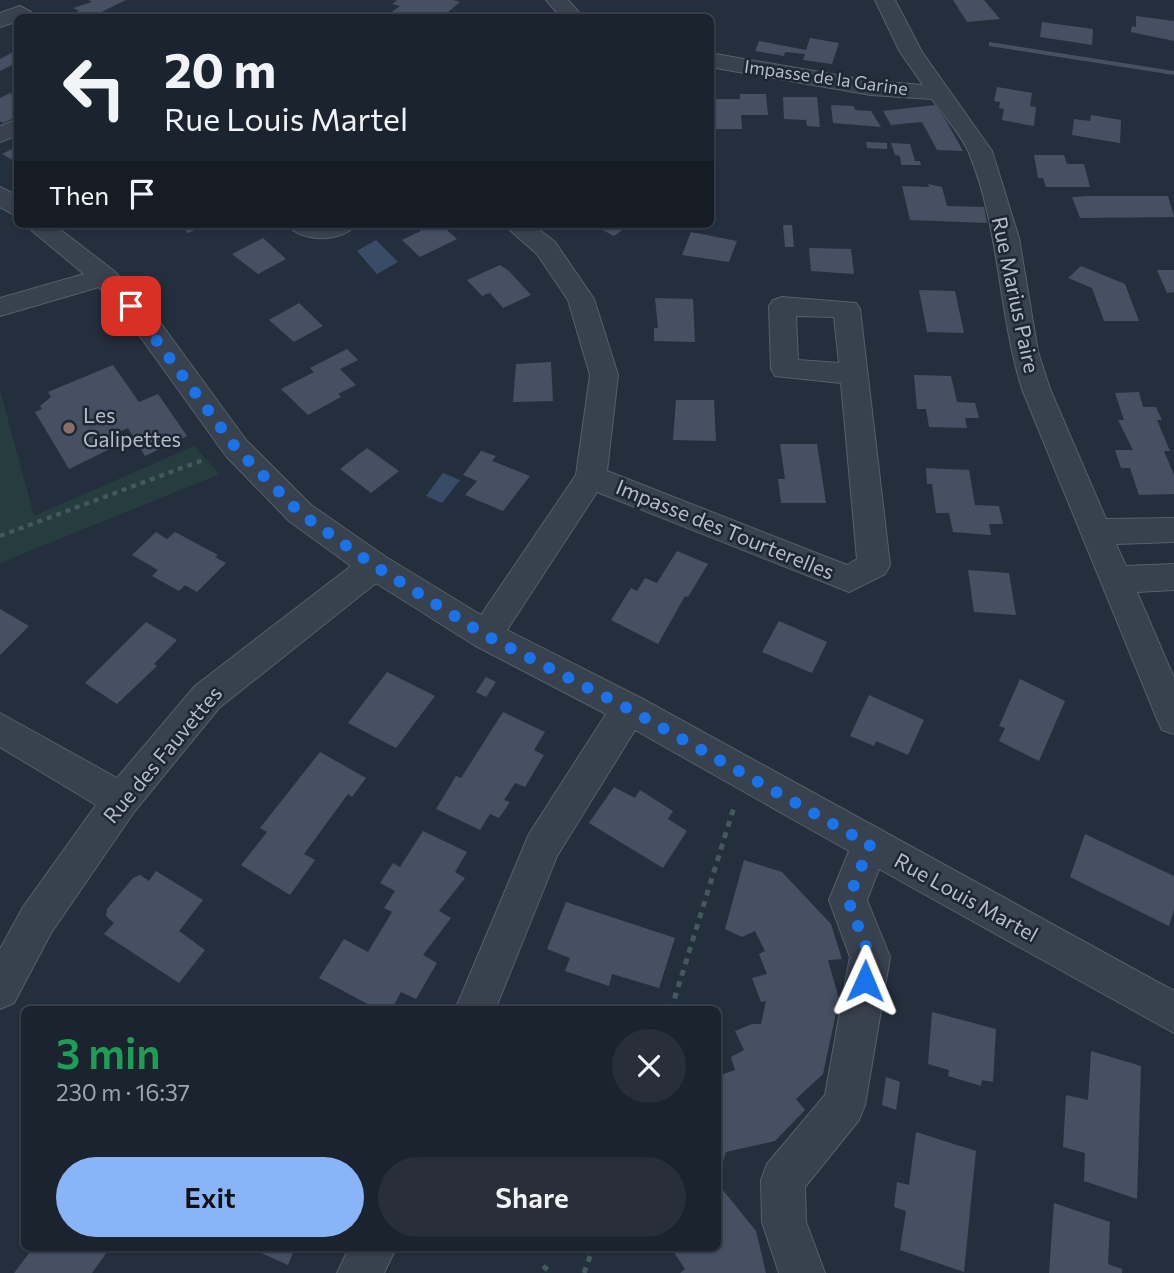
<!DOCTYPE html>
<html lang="en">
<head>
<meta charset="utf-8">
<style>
	:root { --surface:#1b232e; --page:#282f3a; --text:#f1f3f6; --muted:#a0a4aa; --line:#39404a; --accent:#8ab4f8 }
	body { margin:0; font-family:Commissioner,sans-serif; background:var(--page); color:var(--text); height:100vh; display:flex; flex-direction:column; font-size:26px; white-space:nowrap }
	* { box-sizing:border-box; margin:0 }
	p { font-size:23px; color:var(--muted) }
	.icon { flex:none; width:38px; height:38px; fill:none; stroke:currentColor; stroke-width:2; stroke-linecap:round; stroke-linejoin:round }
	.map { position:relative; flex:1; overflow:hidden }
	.side { position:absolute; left:21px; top:1006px; width:700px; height:245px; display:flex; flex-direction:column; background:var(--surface); border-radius:10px; box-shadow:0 2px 5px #0004,0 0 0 2px var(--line) }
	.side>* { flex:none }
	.guide { position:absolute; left:14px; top:14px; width:700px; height:214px; border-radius:10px; box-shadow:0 2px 5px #0004,0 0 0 2px var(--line); background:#1b232e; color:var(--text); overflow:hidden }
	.pin { position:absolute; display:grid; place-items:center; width:60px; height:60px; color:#fff; margin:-30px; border-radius:14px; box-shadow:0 4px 10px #0006 }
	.me { position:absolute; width:77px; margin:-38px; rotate:1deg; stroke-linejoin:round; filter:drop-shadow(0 0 5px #0008) }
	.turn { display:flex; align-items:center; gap:24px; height:147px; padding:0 35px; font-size:32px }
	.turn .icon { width:91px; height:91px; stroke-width:2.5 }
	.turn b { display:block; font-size:49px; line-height:60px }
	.then { display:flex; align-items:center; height:66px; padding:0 35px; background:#0003; gap:14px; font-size:26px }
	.round { display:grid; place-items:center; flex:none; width:74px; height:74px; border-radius:37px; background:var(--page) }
	.head { display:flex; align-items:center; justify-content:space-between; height:119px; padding:0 35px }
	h1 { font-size:42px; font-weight:600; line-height:52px; color:#1e9e55 }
	.primary-button { display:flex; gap:14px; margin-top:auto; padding:14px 35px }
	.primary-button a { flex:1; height:80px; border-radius:42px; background:var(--accent); color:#111; font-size:28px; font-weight:600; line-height:80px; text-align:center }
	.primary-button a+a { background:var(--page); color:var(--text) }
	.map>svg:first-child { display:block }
	.green { fill:#263c3f }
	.water { fill:#394c67 }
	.building { fill:#455162 }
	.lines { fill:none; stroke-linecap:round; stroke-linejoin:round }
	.minor-casing { stroke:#565f6c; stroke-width:2 }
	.path-far1 { stroke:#44595c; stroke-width:4.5; stroke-dasharray:5 5; stroke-linecap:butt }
	.path { stroke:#44595c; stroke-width:5; stroke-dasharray:6 6; stroke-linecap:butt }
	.minor { fill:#38414e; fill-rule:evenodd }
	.route { stroke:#1a73e8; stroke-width:12; stroke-dasharray:0 21.6 }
	.education-dot { fill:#8d6e63; stroke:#1d2633; stroke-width:2.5 }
	.labels { text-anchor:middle; stroke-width:5; stroke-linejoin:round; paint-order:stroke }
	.far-street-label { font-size:18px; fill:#b4bcc9; stroke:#1d2633 }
	.street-label { font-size:21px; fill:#b4bcc9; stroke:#1d2633 }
	.poi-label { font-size:21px; fill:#b4bcc9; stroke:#1d2633; text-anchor:start }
</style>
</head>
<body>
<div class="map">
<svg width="1174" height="1273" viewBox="0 0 1174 1273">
	<rect width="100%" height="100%" fill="#242f3e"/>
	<!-- green -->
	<path class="green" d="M0,390l34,126 160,-70 26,28 -220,89z"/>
	<!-- water -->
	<path class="water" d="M376,240l22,22 -21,12 -20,-23z
		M443,473l17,7 -18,23 -16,-7z"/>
	<!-- building -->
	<path class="building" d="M88,0h38l-37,18h-24l14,-7 -6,-3 19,-6z
		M397,0h56l7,2 -19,16h-30l-19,-6 8,-6 -8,-2z
		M953,0h31l16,19 -33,3z
		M1136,16l38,5v20l-43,-9 1,-6 4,1z
		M1042,22l51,7 -1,16 -52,-8z
		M810,38l29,5 -7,21 -29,-4 2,-6 -20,-2 -1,4 -29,-5 4,-10 47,9z
		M989,42l185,29v4l-185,-29z
		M13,52l5,3v7l-18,9v-12z
		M997,87l35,6 -2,13 6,1 -2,19 -32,-6 2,-11 -5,-1 1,-6 -6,-1z
		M10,93l8,5v18l-15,7 -3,-2v-23z
		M740,94h26l2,21h-27l1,14h-27l-5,-30h30z
		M783,97h34l3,30 -13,-1 -1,-6 -22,-1z
		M831,105l23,1 1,4 16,1 10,16 -48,-4z
		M935,105l12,17 16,29 -26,-1 -15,-28 -31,3 -8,-14z
		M1091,115l30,5 -1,23 -48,-8 2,-16 16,2z
		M866,142l21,1v6l-20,-1z
		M891,143l19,1 5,17h5l1,4h-20l-1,-9 -5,-1z
		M18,146v17l-16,-9z
		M1034,155h30l3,9h17l6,23h-44l-3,-9h-5z
		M928,184l14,3 5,19 37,1 3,16 -77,-3 -8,-34 27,1z
		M1090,196h78l6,21 -94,1 -8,-21z
		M168,224h40l-20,9 -7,-6 -7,3z
		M428,224h12l17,15 -37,18 -18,-17 19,-9 -3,-3z
		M591,224h39l-16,12z
		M783,225h9l2,22h-9z
		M691,232l46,9 -8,21 -47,-7z
		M263,238l23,21 -28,15 -26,-20z
		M809,248l42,1 3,25 -43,-3z
		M500,265l9,6 22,24 -28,13 -13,-15 -8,3 -15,-16z
		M1081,266l44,18 14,37h-35l-12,-33 -24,-10z
		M1157,270h17v22l-7,1z
		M919,290l36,1 9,42 -37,-1z
		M655,298l38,1 2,43 -41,-1v-13h4z
		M299,303l24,23 -29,16 -25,-22z
		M347,349l11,11 -18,9 16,16 -18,9 3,3 -33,18 -27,-26 33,-17 -4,-4z
		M551,362l2,39 -40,1 3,-38z
		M113,365l26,37 19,-8 29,42 -42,20 -17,-28 -20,9 6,10 -45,22 -34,-57 7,-3 -2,-3 11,-9 -3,-5z
		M914,375l37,1 6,26 18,1 4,15h-14l2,10 -38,-1 -3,-18h-9z
		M1139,392l4,15h13l6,13h-5l13,31h-6l10,24v19l-35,1 -9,-27h-9l-6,-18h18l-15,-30h6l-9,-27z
		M676,400h38l2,41 -43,-1z
		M780,444h37l9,59h-45l-3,-24h7z
		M367,448l32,23 -28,22 -31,-24z
		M481,451l15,5 -4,5 38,15 -27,35 -38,-16 12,-14 -14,-6z
		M926,468l43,2 6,35 24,1 4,18h-14l2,11 -38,-3 -4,-19h-13l-4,-29h-5z
		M156,532l11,7 8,-7 43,23 -3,2 11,6 -29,29 -12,-7 -6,6 -27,-15 6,-6 -26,-15z
		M677,551l31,13 -20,33 -3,-1 -27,48 -47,-24 20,-32 6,3 8,-13 12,5z
		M968,570l41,3 7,42 -42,-3z
		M0,609l29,17 -29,29z
		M779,621l48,21 -15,31 -50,-21z
		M146,622l31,18 -23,24 3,2 -40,38 -32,-21z
		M387,672l48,24 -39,52 -48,-25z
		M486,677l10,5 -10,15 -10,-5z
		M1020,679l45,22 -26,60 -40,-20 6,-13 -6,-2z
		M869,695l55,25 -16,35 -32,-14 -2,5 -24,-10z
		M503,712l42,20 -11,18 10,5 -19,32 -10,-4 -11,17 6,2 -11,16 -9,-4 -10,16 -44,-21 20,-33 5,2z
		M320,752l46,26 -14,19 -4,-3 -44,60 11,6 -25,35 -49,-30 26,-33 -7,-4z
		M614,787l21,11 5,-8 33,21 -5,8 19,12 -24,37 -74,-45z
		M423,831l44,21 -12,20 10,6 -26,33 12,7 -28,37 14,8 -21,36 -15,-7 -10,18h-12l-60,-32 25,-39 24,13 24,-40 -8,-4 11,-17 -15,-8 13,-20 7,4z
		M1085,834l89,42v33l-5,17 -99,-49z
		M744,860l38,12 49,52 11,35 -14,1 11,39 -16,75 -27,25 9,11 -30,31 -49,11 -8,25v-101l17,-6 -4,-13 13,-7 -9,-19 17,-7h9l5,-23 -5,1 -9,-24 15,-4 -8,-20 6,-3 -10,-20 -13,6 -17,-8z
		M156,871l47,29 -24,31 26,19 -26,33 -75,-49 10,-11 -8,-7 1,-7 26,-31 7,-3 9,6z
		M566,902l109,36 -16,50 -47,-14 -3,12 -44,-15 5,-13 -23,-9z
		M932,1012l64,17 -3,53 -11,-2 -1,6 -33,-10 1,-6 -21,-6z
		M1091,1051l50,15 -4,133 -53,-18 1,-28 -22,-6 3,-52 22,5z
		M886,1077l14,5 -4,28 -14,-5z
		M916,1132l60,19 -12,121 -64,-22 6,-39 -12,-4 3,-25 12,3z
		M718,1184l38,47 10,42h-86l5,-4 -14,-21h47z
		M1054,1203l56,19 -2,42 14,5v4h-73z
		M33,1248h77l-18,25h-78z
		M250,1248h45l-7,17z"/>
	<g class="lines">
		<defs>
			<path id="minor" d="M546,0h22l16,18h-22z
				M875,0h20l27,52 70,99 27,87 19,114 12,37 56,130 68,-1v24l-58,2 10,22 48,-2v26l-37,2 37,86v56l-12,-4 -5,-11 -135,-330c-24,-77 -22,-161 -53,-236 -8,-19 -25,-37 -37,-54l-61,-4 -161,-28v-14l161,28 52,4 -23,-33z
				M20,6l11,6 -4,4 -9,2v3l-18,6v-14z
				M18,119v16l-18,7v-16z
				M0,187l18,9v21l-18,-10z
				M24,224h29l61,47 40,43 92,126 65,65 75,52 95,58 95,-140 14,-100 -22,-75 -31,-46 -34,-30h29l23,18 39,57 24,76 -11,96 240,94 10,-6 -16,-176 -66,-7 -4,-7 -2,-63 4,-6 9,-3 74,6 4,6 30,256 -5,9 -36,18 -252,-100 -90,138 134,68 533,293v42l-295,-164 -12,31 23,57 -25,148 -6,15 -54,67 1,35 19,51h-46l-17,-51 -1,-42 6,-16 58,-69 25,-138 -21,-57 20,-49 -214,-121 -78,126 -62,154h-40l74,-176 77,-120 -132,-69 -98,-62 -157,125 -85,104 -83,121 -37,70 -14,6v-60l23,-42 73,-102 -96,-58v-34l117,65 78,-92 156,-120 -62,-45 -63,-65 -92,-128 -35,-41 -99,29v-18l84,-24zM796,316l38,1 5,46 -41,-3z
				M287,224h69c-13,19 -56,19 -69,0z
				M349,1248h47l-12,25h-47z"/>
		</defs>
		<!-- minor casing -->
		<use href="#minor" class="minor-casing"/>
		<!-- path-far1 -->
		<path class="path-far1" d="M0,536l206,-77"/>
		<!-- path -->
		<path class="path" d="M671,1010l63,-203
			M543,1266l9,7
			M584,1273l9,-25"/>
		<!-- minor -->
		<use href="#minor" class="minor"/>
	</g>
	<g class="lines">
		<!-- route -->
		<path class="route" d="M131,306l105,142 64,65 75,53 110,69 144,74 241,136 -22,55 22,57 -5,24"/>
	</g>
	<!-- markers -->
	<circle class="education-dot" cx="69" cy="428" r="7"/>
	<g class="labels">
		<!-- far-street labels -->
		<g class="far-street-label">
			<text transform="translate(826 78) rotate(8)" y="6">Impasse de la Garine</text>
		</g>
		<!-- street labels -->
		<g class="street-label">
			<text transform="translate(1015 295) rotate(78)" y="7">Rue Marius Paire</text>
			<text transform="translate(725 530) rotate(22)" y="7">Impasse des Tourterelles</text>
			<text transform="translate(163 755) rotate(-50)" y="7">Rue des Fauvettes</text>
			<text transform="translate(966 898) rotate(29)" y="7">Rue Louis Martel</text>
		</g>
		<!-- poi labels -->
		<g class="poi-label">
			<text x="83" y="423">Les<tspan x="83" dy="24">Galipettes</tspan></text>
		</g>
	</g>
</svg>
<div class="pin" style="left:131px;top:306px;background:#d93025"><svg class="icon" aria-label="arrive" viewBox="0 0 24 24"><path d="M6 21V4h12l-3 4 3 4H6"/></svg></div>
<svg class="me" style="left:865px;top:981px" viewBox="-20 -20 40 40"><path d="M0-17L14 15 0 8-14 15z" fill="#1a73e8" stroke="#fff" stroke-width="4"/></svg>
<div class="guide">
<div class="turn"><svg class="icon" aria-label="left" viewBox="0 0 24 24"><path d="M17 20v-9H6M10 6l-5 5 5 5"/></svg><div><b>20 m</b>Rue Louis Martel</div></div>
<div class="then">Then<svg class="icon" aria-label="arrive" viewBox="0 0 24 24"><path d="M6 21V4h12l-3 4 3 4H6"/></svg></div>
</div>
<section class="side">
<div class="head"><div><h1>3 min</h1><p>230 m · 16:37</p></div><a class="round"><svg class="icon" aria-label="close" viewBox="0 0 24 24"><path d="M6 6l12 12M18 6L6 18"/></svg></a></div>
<div class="primary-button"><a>Exit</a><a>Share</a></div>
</section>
</div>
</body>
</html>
